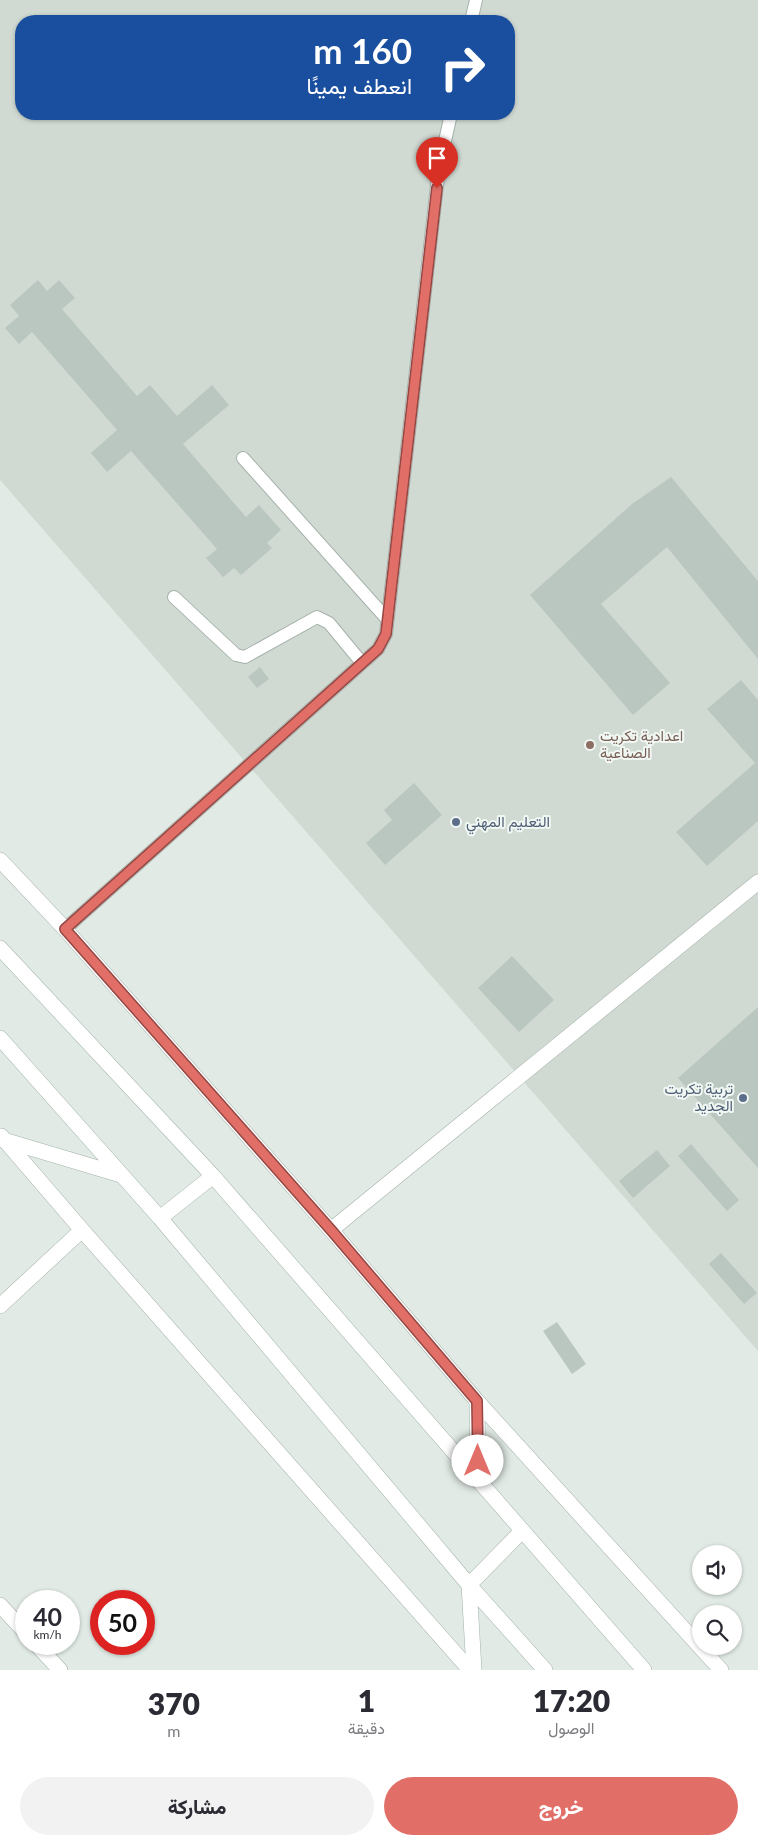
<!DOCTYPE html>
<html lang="ar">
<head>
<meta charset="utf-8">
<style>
	:root { --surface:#fff; --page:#f2f2f3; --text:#2b2b33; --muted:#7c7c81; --accent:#e26e68 }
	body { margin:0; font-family:Lato,Vazirmatn,sans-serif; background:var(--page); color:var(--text); direction:rtl; height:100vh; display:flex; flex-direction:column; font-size:19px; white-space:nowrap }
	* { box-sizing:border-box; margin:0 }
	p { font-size:16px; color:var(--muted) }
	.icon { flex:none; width:28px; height:28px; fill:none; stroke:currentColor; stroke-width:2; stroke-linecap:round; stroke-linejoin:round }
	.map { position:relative; height:1670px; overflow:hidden; direction:ltr }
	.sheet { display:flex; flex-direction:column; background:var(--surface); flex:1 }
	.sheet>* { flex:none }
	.banner { position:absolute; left:15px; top:15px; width:500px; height:105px; border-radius:20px; box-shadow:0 1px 4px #0004; direction:rtl; background:#1a4fa0; color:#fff; overflow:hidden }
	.tools { position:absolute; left:692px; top:1545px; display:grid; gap:10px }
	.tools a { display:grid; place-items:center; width:50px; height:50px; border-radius:50%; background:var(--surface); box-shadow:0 1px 4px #0004; font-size:25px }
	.speed { position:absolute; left:15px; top:1590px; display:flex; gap:10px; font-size:25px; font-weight:700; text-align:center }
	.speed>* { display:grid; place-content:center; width:65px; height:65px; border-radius:50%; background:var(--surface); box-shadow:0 1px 4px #0004; line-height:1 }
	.speed small { font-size:12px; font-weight:400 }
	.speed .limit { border:8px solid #d22; background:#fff; color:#111 }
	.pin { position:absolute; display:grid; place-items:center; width:42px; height:42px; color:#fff; margin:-51px -21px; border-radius:50% 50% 50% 0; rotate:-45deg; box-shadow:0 0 5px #0007 }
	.pin .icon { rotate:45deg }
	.me { position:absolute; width:55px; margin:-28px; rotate:0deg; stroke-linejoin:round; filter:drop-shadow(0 0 4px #0008) }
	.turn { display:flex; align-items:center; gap:18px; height:105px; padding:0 20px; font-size:22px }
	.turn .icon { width:65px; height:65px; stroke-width:2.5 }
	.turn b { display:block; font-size:35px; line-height:42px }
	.eta { display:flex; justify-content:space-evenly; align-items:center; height:85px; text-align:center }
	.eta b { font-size:30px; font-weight:800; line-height:35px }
	.button { display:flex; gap:10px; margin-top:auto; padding:10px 20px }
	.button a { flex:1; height:58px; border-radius:30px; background:var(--accent); color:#fff; font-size:20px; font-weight:800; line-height:58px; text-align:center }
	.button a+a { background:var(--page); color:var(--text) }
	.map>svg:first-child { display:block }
	.built { fill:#d0dad3; fill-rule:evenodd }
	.building { fill:#bac7c0 }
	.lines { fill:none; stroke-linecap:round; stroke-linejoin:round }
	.lane-casing { stroke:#a5b1aa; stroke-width:14 }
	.street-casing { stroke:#a5b1aa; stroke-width:16 }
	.secondary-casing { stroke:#a2b4aa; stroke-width:16 }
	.lane { stroke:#fff; stroke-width:12 }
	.street { stroke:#fff; stroke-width:15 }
	.secondary { stroke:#fff; stroke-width:15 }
	.route-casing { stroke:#934844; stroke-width:12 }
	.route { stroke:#e26e68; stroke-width:9 }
	.education-dot { fill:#8d6e63; stroke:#f1f7f3; stroke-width:2 }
	.service-dot { fill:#5c6f8a; stroke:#f1f7f3; stroke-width:2 }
	.labels { text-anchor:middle; stroke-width:4; stroke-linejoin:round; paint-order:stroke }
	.education-label { font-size:15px; fill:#785e54; stroke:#f1f7f3; text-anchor:start }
	.service-label { font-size:15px; fill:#4e5e75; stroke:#f1f7f3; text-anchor:start }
</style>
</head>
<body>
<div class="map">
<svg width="758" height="1670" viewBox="0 0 758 1670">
	<rect width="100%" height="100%" fill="#e1eae4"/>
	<!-- built -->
	<path class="built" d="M0,0h758v1351l-758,-871zM21,21h488v93h-488z"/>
	<!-- building -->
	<path class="building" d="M38,280l9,11 12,-11 16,18 -13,11 75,87 13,-11 27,31 35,-31 17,20 -46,39 63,73 13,-12 22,25 -14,13 5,5 -31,27 -7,-7 -11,9 -17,-19 11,-9 -86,-98 -24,21 -16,-19 26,-23 -85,-98 -13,12 -14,-16 14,-12 -9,-11z
		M671,477l87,104v78l-91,-112 -66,57 69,79 -37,32 -103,-120 102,-91z
		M260,667l9,12 -12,9 -9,-11z
		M741,680l17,20v121l-51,45 -31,-34 79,-69 -48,-54z
		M414,783l28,32 -57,50 -19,-22 26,-23 -8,-10z
		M512,956l42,44 -35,32 -41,-44z
		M758,1007v161l-80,-90z
		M691,1144l48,56 -12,11 -49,-55z
		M657,1150l13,16 -37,32 -14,-17z
		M721,1253l36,40 -13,11 -35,-40z
		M557,1322l29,42 -14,10 -29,-43z"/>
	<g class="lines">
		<defs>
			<path id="lane" d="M471,21l5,-21
				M243,458l144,161
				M174,597l62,58 9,2 72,-40 12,6 33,40
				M65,929l313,-280 8,-15 53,-466 12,-54"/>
			<path id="street" d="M0,860l65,69 266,301 146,171 244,269
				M1,1136l81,94 388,440
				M331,1230l427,-348
				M0,1306l82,-76
				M0,1605l26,28
				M36,1644l24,26"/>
			<path id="secondary" d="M0,948l213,228 431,494
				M0,1038l160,180 309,367 76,85
				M0,1139l121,36
				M160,1218l53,-42
				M477,1401l1,80
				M474,1670l-5,-85 53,-54"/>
		</defs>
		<!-- lane casing -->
		<use href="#lane" class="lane-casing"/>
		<!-- street casing -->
		<use href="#street" class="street-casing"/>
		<!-- secondary casing -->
		<use href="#secondary" class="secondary-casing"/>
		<!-- lane -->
		<use href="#lane" class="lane"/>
		<!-- street -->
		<use href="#street" class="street"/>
		<!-- secondary -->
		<use href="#secondary" class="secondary"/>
	</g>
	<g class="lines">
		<defs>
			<path id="route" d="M437,188l-51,446 -8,15 -313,280 266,301 146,171 1,60"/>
		</defs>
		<!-- route casing -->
		<use href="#route" class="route-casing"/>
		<!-- route -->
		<use href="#route" class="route"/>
	</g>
	<!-- markers -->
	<circle class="education-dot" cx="590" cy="745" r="5"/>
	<g class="service-dot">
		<circle cx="456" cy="822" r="5"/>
		<circle cx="743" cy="1098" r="5"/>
	</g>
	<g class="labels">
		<!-- education labels -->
		<g class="education-label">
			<text x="600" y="741">اعدادية تكريت<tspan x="600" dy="17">الصناعية</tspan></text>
		</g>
		<!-- service labels -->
		<g class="service-label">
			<text x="466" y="827">التعليم المهني</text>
			<text x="733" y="1094" text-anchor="end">تربية تكريت<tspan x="733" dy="17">الجديد</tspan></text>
		</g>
	</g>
</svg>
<div class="tools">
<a><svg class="icon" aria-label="sound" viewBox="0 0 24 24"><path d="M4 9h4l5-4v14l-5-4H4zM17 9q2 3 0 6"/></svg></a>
<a><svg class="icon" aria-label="search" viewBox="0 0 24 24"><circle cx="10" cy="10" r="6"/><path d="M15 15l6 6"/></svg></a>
</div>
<div class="speed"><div>40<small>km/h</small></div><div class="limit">50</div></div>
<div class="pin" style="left:437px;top:188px;background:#d93025"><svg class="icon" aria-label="arrive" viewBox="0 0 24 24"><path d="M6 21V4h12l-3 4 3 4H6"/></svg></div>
<svg class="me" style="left:478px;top:1461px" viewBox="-20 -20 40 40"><circle r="19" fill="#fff"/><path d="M0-13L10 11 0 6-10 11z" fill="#e26e68"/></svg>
<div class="banner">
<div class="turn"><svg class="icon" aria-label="right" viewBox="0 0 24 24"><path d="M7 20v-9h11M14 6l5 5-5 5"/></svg><div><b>160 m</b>انعطف يمينًا</div></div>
</div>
</div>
<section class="sheet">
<div class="eta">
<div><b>17:20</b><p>الوصول</p></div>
<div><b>1</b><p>دقيقة</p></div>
<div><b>370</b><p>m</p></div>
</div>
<div class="button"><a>خروج</a><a>مشاركة</a></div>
</section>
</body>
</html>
